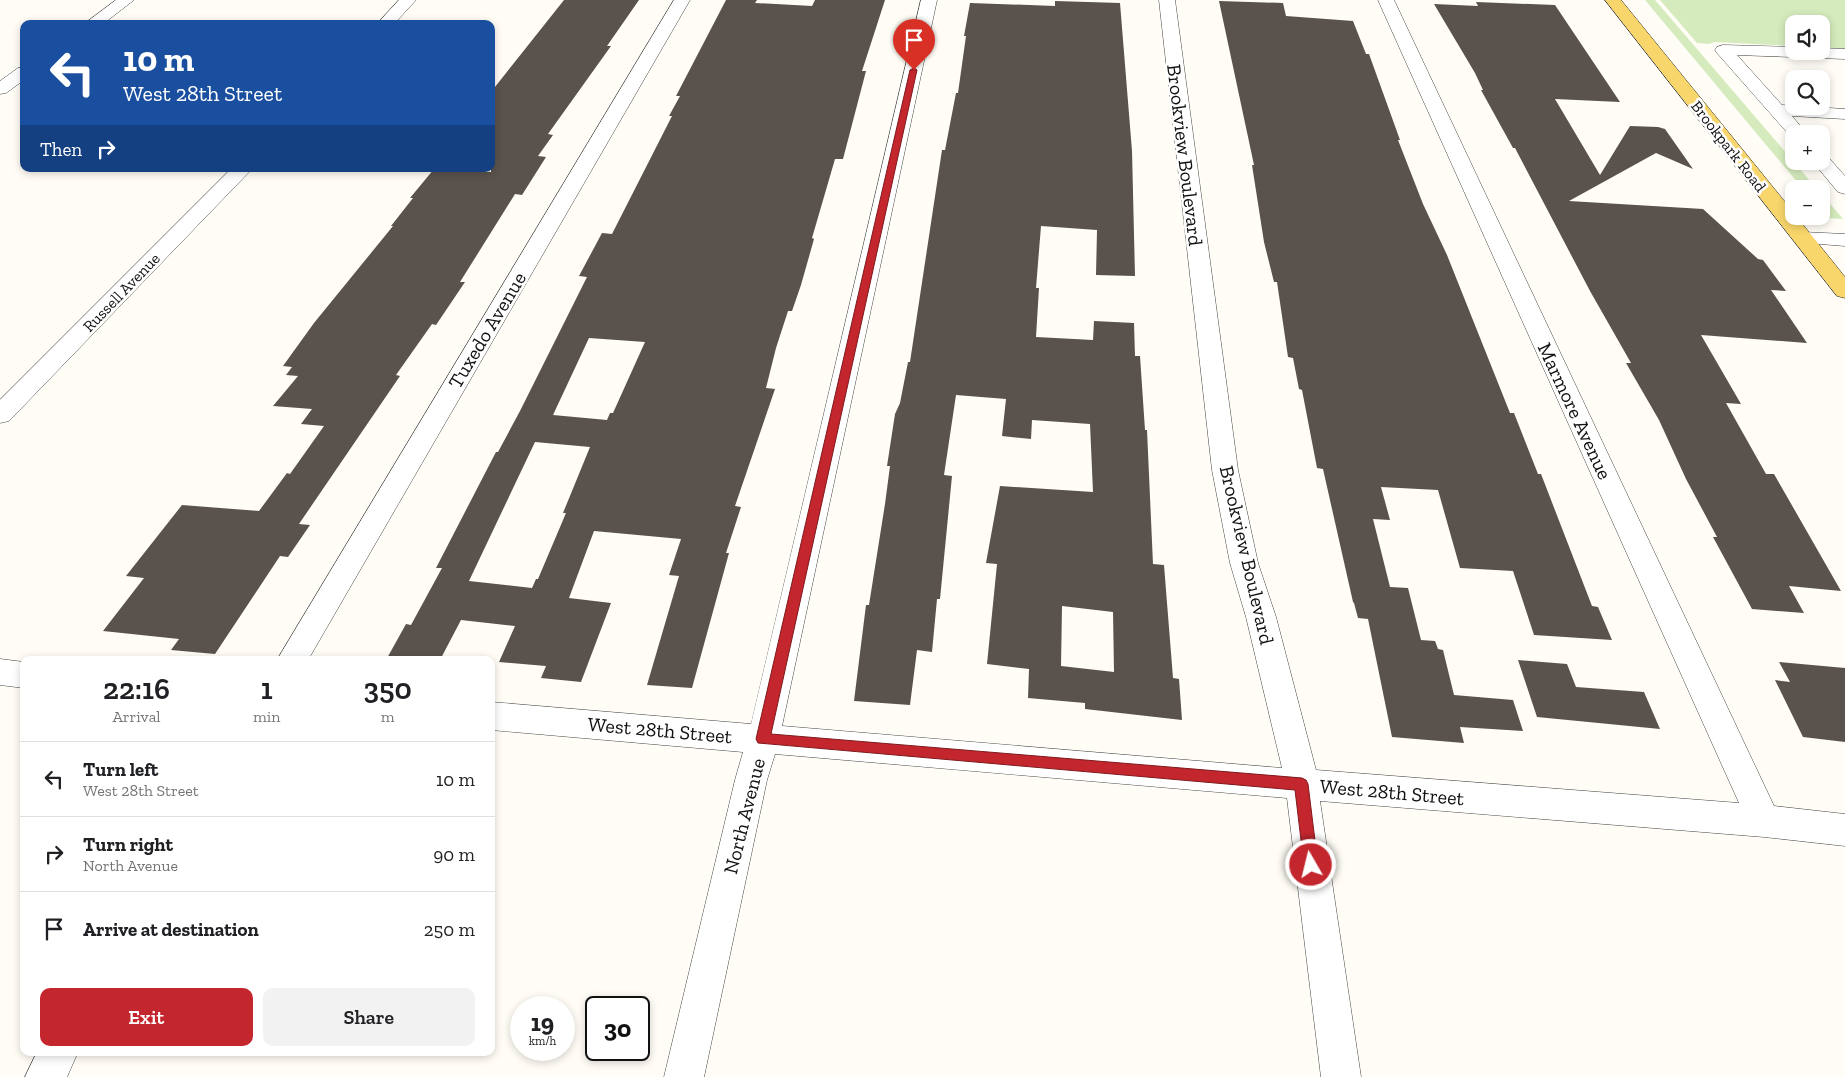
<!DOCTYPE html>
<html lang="en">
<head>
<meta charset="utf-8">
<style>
	:root { --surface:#fff; --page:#f2f2f2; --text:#202124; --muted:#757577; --line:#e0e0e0; --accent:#c4262e }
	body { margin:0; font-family:"Zilla Slab",serif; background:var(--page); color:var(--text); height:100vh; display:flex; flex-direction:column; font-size:19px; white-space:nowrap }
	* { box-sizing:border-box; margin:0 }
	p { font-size:16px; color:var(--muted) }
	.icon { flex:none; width:28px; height:28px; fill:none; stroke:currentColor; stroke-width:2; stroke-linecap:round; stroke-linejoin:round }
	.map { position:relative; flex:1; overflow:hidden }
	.panel { position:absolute; left:20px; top:656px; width:475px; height:400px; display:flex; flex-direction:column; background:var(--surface); border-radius:10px; box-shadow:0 2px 8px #0003 }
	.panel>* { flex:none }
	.banner { position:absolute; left:20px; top:20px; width:475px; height:152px; border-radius:10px; box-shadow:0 2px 8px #0003; background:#1a4fa0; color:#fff; overflow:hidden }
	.buttons { position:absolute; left:1785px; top:15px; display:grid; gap:10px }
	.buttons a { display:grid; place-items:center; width:45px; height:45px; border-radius:10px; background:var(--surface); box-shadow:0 2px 8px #0003; font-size:25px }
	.speed { position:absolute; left:510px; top:996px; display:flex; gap:10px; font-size:25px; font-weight:700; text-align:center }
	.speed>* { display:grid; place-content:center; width:65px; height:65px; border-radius:50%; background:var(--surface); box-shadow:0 2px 8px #0003; line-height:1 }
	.speed small { font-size:12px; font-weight:400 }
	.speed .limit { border:2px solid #111; border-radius:8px; background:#fff; color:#111 }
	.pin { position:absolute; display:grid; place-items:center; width:42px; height:42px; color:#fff; margin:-51px -21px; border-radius:50% 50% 50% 0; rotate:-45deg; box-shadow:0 0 5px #0007 }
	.pin .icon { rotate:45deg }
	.me { position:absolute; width:55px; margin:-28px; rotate:352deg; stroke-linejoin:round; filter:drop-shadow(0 0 4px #0008) }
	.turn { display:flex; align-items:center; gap:18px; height:105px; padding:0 20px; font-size:22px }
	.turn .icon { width:65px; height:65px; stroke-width:2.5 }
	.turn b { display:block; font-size:35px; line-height:42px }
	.then { display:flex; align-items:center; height:48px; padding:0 20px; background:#0003; gap:10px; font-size:19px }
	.eta { display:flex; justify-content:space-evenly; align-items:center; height:85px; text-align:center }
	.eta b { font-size:30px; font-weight:600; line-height:35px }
	.button { display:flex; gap:10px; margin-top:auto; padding:10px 20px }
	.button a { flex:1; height:58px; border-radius:10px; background:var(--accent); color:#fff; font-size:20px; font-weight:600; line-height:58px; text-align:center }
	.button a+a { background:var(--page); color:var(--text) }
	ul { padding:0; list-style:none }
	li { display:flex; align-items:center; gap:15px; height:75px; padding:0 20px; border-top:1px solid var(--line) }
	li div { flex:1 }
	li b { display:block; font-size:19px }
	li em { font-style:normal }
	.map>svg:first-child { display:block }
	.green { fill:#d5ebbd }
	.building { fill:#5a524d; fill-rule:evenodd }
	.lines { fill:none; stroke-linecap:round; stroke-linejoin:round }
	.minor-casing { stroke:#444; stroke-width:1 }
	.primary-casing { stroke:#222; stroke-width:1 }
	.minor { fill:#fff; fill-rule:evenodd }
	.primary { fill:#f9d66b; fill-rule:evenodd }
	.route { fill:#c4262e; stroke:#7f191e }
	.labels { text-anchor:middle; stroke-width:5; stroke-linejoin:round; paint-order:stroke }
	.far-street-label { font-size:16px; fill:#111; stroke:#fff }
	.street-label { font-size:20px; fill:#111; stroke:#fff }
</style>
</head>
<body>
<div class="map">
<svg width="1845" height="1077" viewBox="0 0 1845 1077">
	<rect width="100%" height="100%" fill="#fffdf5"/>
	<!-- green -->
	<path class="green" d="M1645,0h10l162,189h-14z
		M1660,0h185v49l-24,-2v-23h-27v22l-80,-4 -5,2 -12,-1z
		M1821,193l22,26 -16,-1 -6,-7z"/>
	<!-- building -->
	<path class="building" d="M564,0h75l-32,46h4l-63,88 5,1 -15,21 8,1 -24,38 -7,-1 -55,88h5l-29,43 -4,-1 -36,51 4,1 -101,148 11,1 -22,32 -8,-1 -65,98 -44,-4 8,-11 -76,-8 41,-53 -18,-2 56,-71 77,6 28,-38 3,1 34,-48 -23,-2 11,-15 -39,-3 25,-30 -12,-1 6,-8 -9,-1 31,-43 79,-97h-2l22,-28h-3l24,-29 57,3v-80z
		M726,0h31l-2,3 57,3 3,-6h70l-23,71h4l-23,88h-8l-23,79 2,1 -13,46 -9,26h-4l-12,37 -10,40 9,1 -40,117 6,1 -15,46h3l-37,135 -45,-3 32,-109 -10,-1 12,-36 -87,-8 -25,67 42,5 -30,79 -40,-4 5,-12 -47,-4 16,-36 -54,-6 -21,40h-54l20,-36 5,1 31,-57h-6l60,-116h2l22,-41 67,-134 -8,-1 23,-43 10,1 60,-118h-3l11,-20h-4zM589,338l56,4 -32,71h-3l-3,7 -54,-5zM535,442l55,5 -27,66h3l-28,66h-2l-4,9 -63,-7z
		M1055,1l65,2 12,148 3,125 -39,-1 1,-45 -56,-4 -5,62h3l-3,49 57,3 1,-19 40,2 1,33h5l5,74h2l6,134 11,1 9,113 6,1 3,41 -97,-11v-6l-57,-5 1,-29 -42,-5 10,-100 -11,-1 14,-77 93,6 -3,-68 -58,-4 -1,19 -29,-3 4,-37 -50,-4 -12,80 8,1 -12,123h-3l-5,53 -15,-2 -7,55 -56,-4 12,-96h3l16,-101 5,-38h-3l8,-52 5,-11 8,-41h2l32,-212h3l11,-57h2l8,-57h-2l6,-33 85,3zM1062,606l51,6 1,60 -53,-6z
		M1219,1l64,2 3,13 67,5 13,33h3l31,86h-2l25,64 24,51 63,158h4l24,61h3l51,132 6,1 14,33 -78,-5 -21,-64 -53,-3 -22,-78 -57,-3 9,33 -17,-1 17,68 18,1 13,52 14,1 3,8 5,1 11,45 59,5 10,31 -63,-4 4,16 -72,-6 -24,-118 -10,-1 -4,-15 -1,-1 -30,-133 -6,-1 -15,-78 -3,-1 -6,-31 -5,-1 -11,-75h-3l-10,-40 -12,-77h2z
		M1476,2l79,3 65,97 -65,-3 45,76 30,-49 28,1 7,2 28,40 -37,-16 -87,48 134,8 55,50 5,1 23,31 -15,-1 36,53 -106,-8 40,69 -15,-1 40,71h8l67,117 -52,-5 15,27 -52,-4 -39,-72h4l-31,-58 -27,-59 -33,-57h5l-41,-72 -75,-143h-2l-32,-58h2l-8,-17 -41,-69 44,2z
		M1518,660l49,4 9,23 68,5 16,37 -123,-12z
		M1779,662l66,6v74l-42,-5 -28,-57 15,2z"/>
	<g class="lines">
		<defs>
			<path id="minor" d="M116,0h18l-31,24h-19z
				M399,0h17l-22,24h-17z
				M674,0h16l-382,660h-31z
				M921,0h16l-155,726 500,42 -36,-151 -16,-54 -18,-93 -53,-470h16l63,470 20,93 18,54 40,153 423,33 -361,-803h16l380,806 71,8v32l-81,-9 -444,-36 41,276h-40l-34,-279 -512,-44 -8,26 -63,297h-40l71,-297 8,-28 -252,-22v-28l260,22z
				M1723,45l71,2v4h27v-3l24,1v10l-108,-4 45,50 63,4v10l-53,-3 15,18h-13v4h-2l-75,-85 -2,-3 2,-3z
				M24,67v13l-18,13 -6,1v-13l18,-13z
				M1821,155l7,2 17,19v18l-7,-2 -26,-31h9z
				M231,169h21l-243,252 -9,2v-23z
				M1802,232l43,2v12l-50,-4 -3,-4 3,-4z
				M0,659l24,3v26l-24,-3z
				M37,1052h41l-11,25h-42z"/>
			<path id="primary" d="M1605,0h16l173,213v3h2l49,61v21l-8,-2z"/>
		</defs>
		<!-- minor casing -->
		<use href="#minor" class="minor-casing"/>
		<!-- primary casing -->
		<use href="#primary" class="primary-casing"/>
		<!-- minor -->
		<use href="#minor" class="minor"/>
		<!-- primary -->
		<use href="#primary" class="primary"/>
	</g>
	<!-- route -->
	<path class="route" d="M914,68l3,2 -146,664 531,44 4,2 2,4 10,81 -2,5 -5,2 -5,-2 -2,-5 -9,-75 -537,-47 -2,-4 154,-669z"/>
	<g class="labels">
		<!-- far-street labels -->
		<g class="far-street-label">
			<text transform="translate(1729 146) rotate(52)" y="6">Brookpark Road</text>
			<text transform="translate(121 292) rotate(-46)" y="6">Russell Avenue</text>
		</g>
		<!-- street labels -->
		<g class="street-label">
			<text transform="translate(1185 155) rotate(83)" y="7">Brookview Boulevard</text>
			<text transform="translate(487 330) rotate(-59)" y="7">Tuxedo Avenue</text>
			<text transform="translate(1575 411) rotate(65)" y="7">Marmore Avenue</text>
			<text transform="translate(1247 555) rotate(77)" y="7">Brookview Boulevard</text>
			<text transform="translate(660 730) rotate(5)" y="7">West 28th Street</text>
			<text transform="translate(1392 792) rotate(5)" y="7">West 28th Street</text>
			<text transform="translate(744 816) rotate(-76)" y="7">North Avenue</text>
		</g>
	</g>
</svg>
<div class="buttons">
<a><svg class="icon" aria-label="sound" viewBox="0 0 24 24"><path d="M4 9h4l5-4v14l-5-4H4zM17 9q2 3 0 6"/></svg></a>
<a><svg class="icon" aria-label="search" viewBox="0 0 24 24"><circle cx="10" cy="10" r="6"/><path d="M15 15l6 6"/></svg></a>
<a>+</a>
<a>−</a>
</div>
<div class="speed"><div>19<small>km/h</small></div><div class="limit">30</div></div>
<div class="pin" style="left:914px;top:70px;background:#d93025"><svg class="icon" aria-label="arrive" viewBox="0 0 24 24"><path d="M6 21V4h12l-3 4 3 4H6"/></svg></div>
<svg class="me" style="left:1311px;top:865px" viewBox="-20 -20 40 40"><circle r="17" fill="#c4262e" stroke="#fff" stroke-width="3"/><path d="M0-11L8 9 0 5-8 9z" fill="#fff"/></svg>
<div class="banner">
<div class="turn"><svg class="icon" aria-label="left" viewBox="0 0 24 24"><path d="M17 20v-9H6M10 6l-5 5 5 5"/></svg><div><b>10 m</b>West 28th Street</div></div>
<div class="then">Then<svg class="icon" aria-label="right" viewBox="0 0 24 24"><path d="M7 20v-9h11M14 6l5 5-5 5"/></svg></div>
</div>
<section class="panel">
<div class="eta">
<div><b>22:16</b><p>Arrival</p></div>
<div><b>1</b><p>min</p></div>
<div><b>350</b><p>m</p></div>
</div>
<ul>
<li><svg class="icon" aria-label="left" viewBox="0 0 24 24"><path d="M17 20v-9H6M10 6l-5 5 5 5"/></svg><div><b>Turn left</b><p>West 28th Street</p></div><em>10 m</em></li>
<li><svg class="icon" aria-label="right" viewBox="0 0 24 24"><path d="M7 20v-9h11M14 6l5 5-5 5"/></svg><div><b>Turn right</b><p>North Avenue</p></div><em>90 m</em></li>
<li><svg class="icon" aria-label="arrive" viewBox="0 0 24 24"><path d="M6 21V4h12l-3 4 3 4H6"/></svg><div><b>Arrive at destination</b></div><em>250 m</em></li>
</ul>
<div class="button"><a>Exit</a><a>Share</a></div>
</section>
</div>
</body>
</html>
